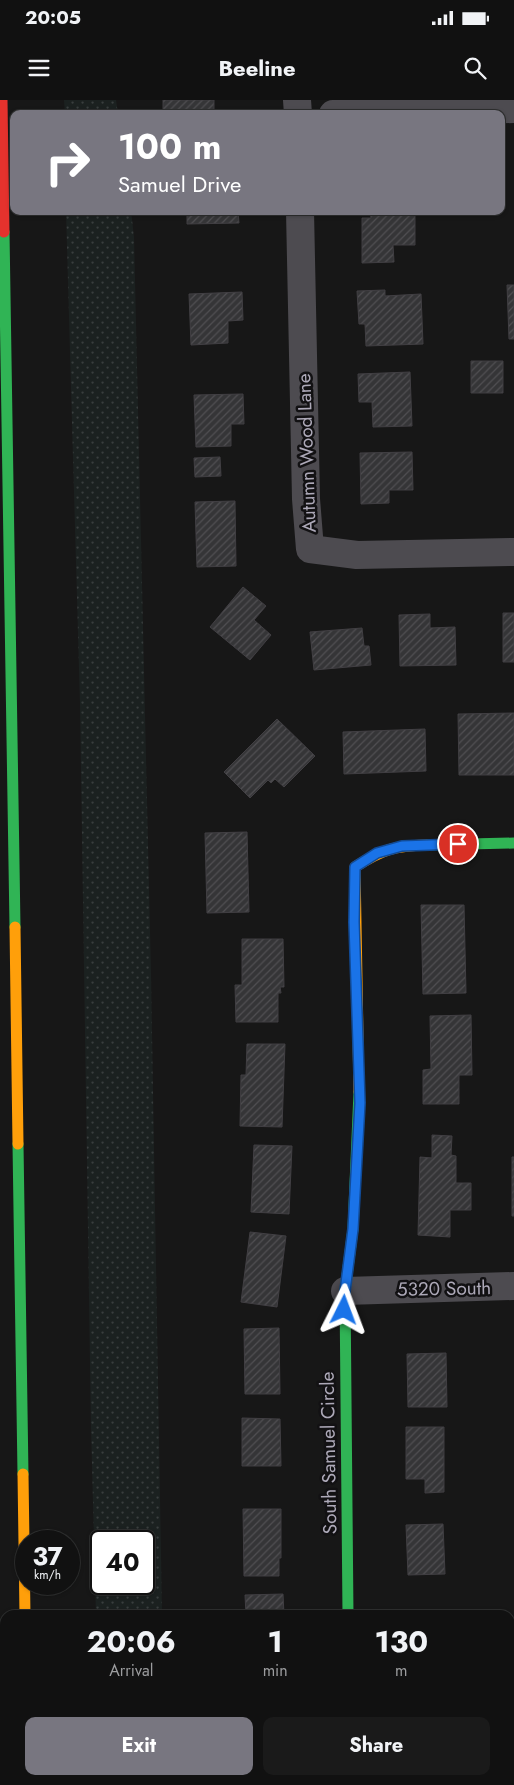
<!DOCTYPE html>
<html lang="en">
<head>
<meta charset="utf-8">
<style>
	:root { --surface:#111; --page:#1a1a1a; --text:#f1f3f6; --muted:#9c9d9f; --line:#303131; --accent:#787680 }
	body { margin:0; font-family:Jost,sans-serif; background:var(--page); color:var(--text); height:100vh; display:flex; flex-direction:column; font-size:19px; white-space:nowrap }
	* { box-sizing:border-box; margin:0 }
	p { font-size:16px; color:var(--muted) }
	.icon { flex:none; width:28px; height:28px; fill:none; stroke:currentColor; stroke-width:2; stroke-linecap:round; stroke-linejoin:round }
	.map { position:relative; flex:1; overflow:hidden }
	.panel { position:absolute; left:0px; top:1510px; width:515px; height:175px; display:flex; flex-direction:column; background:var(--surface); border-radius:15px 15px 0 0; box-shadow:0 1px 4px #0004,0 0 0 1px var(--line) }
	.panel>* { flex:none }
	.hud { position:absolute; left:10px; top:10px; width:495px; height:105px; border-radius:10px; box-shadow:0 1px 4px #0004,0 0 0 1px var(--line); background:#787680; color:#fff; overflow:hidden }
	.speed { position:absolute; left:15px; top:1430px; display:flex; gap:10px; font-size:25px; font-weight:700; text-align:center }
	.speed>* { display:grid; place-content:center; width:65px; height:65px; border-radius:50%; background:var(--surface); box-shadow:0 1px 4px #0004,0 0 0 1px var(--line); line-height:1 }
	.speed small { font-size:12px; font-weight:400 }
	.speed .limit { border:2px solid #111; border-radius:8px; background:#fff; color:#111 }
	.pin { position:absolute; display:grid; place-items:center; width:42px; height:42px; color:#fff; margin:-21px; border:2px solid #fff; border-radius:50%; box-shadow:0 1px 5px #0007 }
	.me { position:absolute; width:55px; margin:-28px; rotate:3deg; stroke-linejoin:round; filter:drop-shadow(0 0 4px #0008) }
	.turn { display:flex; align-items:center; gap:18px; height:105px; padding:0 25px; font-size:22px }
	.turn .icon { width:65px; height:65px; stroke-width:2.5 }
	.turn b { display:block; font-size:35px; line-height:42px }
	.eta { display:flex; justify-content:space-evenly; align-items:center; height:85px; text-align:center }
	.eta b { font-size:30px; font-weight:700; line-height:35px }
	.cta { display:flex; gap:10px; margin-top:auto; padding:10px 25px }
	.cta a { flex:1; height:58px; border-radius:10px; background:var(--accent); color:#fff; font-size:20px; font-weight:700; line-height:58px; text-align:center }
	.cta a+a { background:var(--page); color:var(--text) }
	.status { display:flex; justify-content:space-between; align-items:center; height:35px; padding:0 25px; background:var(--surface); direction:ltr }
	.status svg { height:14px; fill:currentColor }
	header { display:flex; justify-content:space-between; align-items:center; height:65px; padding:0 25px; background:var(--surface); font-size:22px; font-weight:700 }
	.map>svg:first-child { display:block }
	.grass { fill:url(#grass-dots); fill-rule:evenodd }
	.building { fill:url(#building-hatch); stroke:#413f43 }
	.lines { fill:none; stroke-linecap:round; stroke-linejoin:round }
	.street { stroke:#4d4b50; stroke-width:28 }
	.fast { stroke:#30b455; stroke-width:11 }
	.slow { stroke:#ff9f0a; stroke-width:11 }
	.jam { stroke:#e5322d; stroke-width:11 }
	.route-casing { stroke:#114b97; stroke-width:12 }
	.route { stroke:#1a73e8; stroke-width:9 }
	.labels { text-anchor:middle; stroke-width:5; stroke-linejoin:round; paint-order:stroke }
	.street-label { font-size:19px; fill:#ada9b8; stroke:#121113 }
</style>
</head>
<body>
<div class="status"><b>20:05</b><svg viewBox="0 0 49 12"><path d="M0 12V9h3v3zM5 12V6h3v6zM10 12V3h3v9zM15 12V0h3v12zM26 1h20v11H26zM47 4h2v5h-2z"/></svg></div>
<header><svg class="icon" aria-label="menu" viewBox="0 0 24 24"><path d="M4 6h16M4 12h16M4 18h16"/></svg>Beeline<svg class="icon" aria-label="search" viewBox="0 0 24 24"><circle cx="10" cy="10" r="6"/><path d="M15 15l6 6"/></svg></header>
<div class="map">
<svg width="514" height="1685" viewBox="0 0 514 1685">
	<defs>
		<pattern id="grass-dots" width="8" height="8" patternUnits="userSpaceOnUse" patternTransform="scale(1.25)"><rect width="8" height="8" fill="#1b2120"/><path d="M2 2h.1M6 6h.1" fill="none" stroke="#393e3e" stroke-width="1.8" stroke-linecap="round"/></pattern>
		<pattern id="building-hatch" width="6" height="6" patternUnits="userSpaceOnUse" patternTransform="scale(1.25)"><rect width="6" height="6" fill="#353537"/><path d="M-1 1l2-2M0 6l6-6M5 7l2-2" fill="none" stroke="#504f52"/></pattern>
	</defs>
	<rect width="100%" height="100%" fill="#171717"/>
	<!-- grass -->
	<path class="grass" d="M64,0h52l2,14h-53z
		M66,111h65l3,26 17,738 11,640h-66l-5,-188 -11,-724zM101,1441h43v43h-43z
		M101,1680h63v5h-63z"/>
	<!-- building -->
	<path class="building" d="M163,0h51v14h-51z
		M187,111h51l1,12 -52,1z
		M370,111h45v34h-22l1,17 -32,1v-45h9z
		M507,185h7v54h-5z
		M385,190v6l36,-2 2,50 -57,2 -1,-22h-6l-2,-33z
		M242,192l1,28 -15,1v22l-37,2 -2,-51z
		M471,261h32v32h-32z
		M410,272l2,54 -39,1 -1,-25h-13l-1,-28z
		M243,294l1,30h-13v22l-35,1 -2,-52z
		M412,352l1,38h-24v13l-28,1 -1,-51z
		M220,357l1,19 -26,1 -1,-19z
		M235,401l1,65 -39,1 -2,-65z
		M243,487l23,19 -12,14 17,15 -21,25 -40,-33z
		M503,513h11v49h-11z
		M430,514v14l25,-1 1,38 -56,1 -1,-51z
		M362,528l2,18h5l2,19 -57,5 -4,-38z
		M514,613v62h-55l-1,-61z
		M277,619l38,37 -31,31 -9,-8 -4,4 -3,-3 -18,18 -26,-26z
		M425,629l1,42 -82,3 -1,-42z
		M247,732l2,80 -42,1 -2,-80z
		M421,805h43l2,88 -43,1z
		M242,839h41l1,48h-4l1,6h-3v29h-42l-1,-37h7z
		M471,915l1,60h-13v29h-36v-34l8,-1 -1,-53z
		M247,944h38l-3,83 -42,-1 1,-51h5z
		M432,1035l20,1 -1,19 5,1v27h15v27h-21v27l-32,-2 2,-78 12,1z
		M254,1045l38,1 -3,68 -38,-2z
		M512,1057h2v59h-2z
		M250,1132l36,4 -9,71 -36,-5z
		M279,1228l1,66h-35l-1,-65z
		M446,1253l1,54h-39l-1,-53z
		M242,1318l38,1 1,47h-39z
		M406,1327h38v65l-19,1v-14h-19z
		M243,1409h38v49h-2v18h-35z
		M443,1424l2,50 -37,1 -2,-50z
		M283,1494l1,21h-38l-1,-20z"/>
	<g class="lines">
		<!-- street -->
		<path class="street" d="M297,0l1,14
			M333,14l181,-5
			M300,111l6,288 4,50 47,6 157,-3
			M345,1191l169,-5"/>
		<!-- fast -->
		<path class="fast" d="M4,132l11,695
			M427,745l87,-2
			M18,1044l5,330
			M348,1515l-3,-324 8,-62 6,-137
			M27,1680v5"/>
		<!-- slow -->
		<path class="slow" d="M15,827l3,217
			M359,992l-4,-225c28,-18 39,-21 72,-22
			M23,1374l2,141"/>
		<!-- jam -->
		<path class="jam" d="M2,0l2,132"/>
	</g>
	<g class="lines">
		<defs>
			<path id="route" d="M344,1210l1,-19 8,-62 7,-126 -6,-181 1,-55 22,-14 25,-7 56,-2"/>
		</defs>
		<!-- route casing -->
		<use href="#route" class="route-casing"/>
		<!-- route -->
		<use href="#route" class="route"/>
	</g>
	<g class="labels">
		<!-- street labels -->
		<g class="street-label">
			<text transform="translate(306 353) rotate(-92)" y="7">Autumn Wood Lane</text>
			<text transform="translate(444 1188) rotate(-1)" y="7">5320 South</text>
			<text transform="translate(328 1353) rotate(-91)" y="7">South Samuel Circle</text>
		</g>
	</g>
</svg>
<div class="speed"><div>37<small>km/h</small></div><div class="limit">40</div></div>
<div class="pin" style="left:458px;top:744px;background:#d93025"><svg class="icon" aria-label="arrive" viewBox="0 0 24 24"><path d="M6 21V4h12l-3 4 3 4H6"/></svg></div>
<svg class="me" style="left:344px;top:1210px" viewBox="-20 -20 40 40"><path d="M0-17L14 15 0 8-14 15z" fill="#1a73e8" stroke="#fff" stroke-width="4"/></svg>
<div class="hud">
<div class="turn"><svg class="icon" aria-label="right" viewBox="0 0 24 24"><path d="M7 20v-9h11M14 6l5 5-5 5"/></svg><div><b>100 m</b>Samuel Drive</div></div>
</div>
<section class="panel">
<div class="eta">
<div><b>20:06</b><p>Arrival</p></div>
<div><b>1</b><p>min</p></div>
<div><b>130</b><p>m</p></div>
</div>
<div class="cta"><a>Exit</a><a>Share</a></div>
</section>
</div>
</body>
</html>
